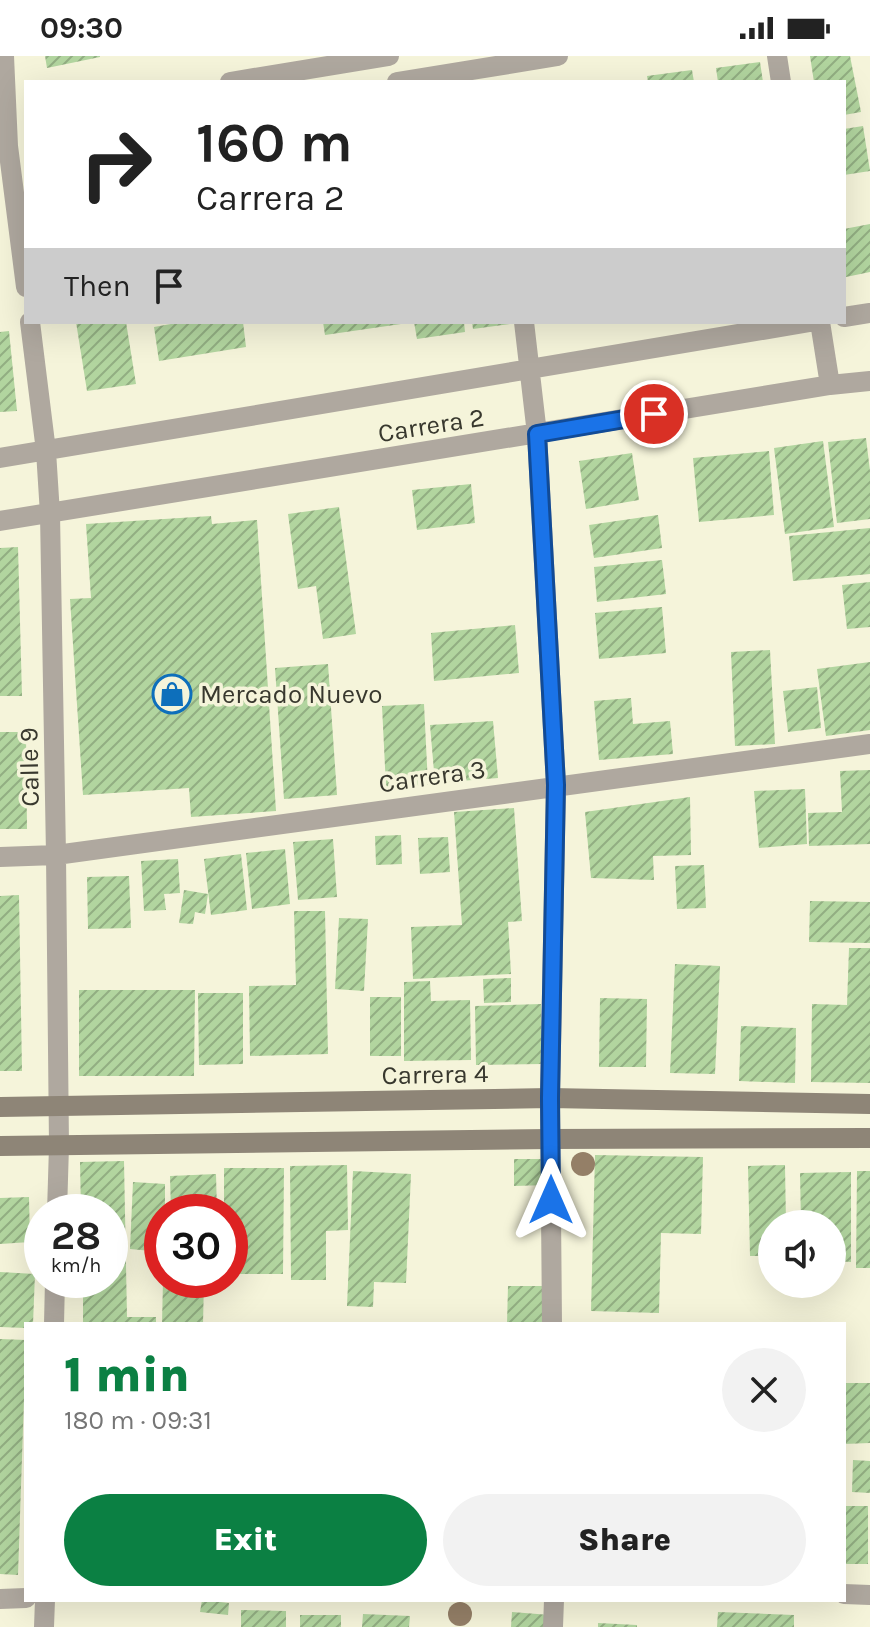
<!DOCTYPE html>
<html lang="en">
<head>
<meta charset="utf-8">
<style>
	:root { --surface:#fff; --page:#f2f2f2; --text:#222; --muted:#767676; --accent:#0b8043 }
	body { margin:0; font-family:Karla,sans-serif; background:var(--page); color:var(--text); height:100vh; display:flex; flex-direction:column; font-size:30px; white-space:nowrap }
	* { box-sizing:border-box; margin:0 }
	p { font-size:26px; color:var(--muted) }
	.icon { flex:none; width:44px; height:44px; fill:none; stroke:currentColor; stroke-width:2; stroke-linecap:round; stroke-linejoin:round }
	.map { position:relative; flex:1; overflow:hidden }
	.details { position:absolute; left:24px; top:1266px; width:822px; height:280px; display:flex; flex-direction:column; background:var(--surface); border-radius:0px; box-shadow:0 8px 32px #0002 }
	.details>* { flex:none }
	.top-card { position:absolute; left:24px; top:24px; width:822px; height:244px; border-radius:0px; box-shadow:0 8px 32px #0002; background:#fff; color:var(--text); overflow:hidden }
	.tools { position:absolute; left:758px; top:1154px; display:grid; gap:16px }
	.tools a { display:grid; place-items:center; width:88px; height:88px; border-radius:50%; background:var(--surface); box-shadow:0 8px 32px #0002; font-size:40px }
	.speed { position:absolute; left:24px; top:1138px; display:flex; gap:16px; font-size:40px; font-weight:700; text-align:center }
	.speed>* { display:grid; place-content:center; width:104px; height:104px; border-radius:50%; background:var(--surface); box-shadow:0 8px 32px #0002; line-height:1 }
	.speed small { font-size:20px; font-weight:400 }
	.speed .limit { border:12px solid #d22; background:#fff; color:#111 }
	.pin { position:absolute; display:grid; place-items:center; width:68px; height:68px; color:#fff; margin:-34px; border:4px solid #fff; border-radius:50%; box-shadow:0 2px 8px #0007 }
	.me { position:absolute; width:88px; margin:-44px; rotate:0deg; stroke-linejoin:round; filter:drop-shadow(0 0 6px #0008) }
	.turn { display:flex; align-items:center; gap:28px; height:168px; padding:0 40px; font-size:36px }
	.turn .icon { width:104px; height:104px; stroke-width:2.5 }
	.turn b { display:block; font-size:56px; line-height:68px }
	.then { display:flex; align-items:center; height:76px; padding:0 40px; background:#0003; gap:16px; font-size:30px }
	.round { display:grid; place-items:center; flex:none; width:84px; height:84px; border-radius:42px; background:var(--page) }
	.summary { display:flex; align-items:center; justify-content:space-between; height:136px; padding:0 40px }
	h1 { font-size:48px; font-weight:800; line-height:60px; color:var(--accent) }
	.primary-button { display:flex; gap:16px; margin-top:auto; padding:16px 40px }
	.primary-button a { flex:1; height:92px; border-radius:48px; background:var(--accent); color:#fff; font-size:32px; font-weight:800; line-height:92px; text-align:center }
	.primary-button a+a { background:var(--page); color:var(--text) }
	.status { display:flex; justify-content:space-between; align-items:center; height:56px; padding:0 40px; background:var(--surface); direction:ltr }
	.status svg { height:22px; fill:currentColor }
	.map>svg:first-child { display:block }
	.building { fill:url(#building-hatch) }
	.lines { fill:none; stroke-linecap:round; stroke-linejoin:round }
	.street { stroke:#afa89f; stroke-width:20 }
	.secondary { stroke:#8e8577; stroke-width:20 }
	.tree { fill:#947f67 }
	.route-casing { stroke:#114b97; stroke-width:20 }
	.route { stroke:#1a73e8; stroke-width:14 }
	.labels { text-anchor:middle; stroke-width:7; stroke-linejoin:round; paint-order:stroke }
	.street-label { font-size:26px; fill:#38382e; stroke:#f5f4da }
	.poi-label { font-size:26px; fill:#38382e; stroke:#f5f4da; text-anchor:start }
</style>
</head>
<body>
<div class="status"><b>09:30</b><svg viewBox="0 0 49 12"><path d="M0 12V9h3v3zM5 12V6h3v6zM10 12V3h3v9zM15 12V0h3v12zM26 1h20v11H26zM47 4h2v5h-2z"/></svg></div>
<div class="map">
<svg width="870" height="1571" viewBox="0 0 870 1571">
	<defs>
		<pattern id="building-hatch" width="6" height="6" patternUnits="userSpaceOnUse" patternTransform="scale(2)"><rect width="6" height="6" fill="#b2d59f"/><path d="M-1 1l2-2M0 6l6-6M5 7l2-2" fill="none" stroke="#92ae82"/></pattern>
	</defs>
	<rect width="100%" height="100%" fill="#f5f4da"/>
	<!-- building -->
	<path class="building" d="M45,0h55v1l-53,11z
		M810,0h40l11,56 -17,3v-33h-30z
		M760,6l3,20h-45l-2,-14z
		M692,14l2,12h-46l-1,-6z
		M863,70l7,45 -26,4v-46z
		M870,168v48l-24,5 -2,-48z
		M76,266h50l10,62 -49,7z
		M182,266h61l3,25 -87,14 -5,-34z
		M323,266h78v2l-76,11z
		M414,266h50l1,10 -48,7z
		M472,266h38v2l-37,5z
		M9,275l8,80 -17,1v-80z
		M866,382l4,33v48l-33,4 -9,-81z
		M823,385l11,86 -49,7 -11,-86z
		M769,395l5,64 -75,7 -6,-64z
		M632,397l7,47 -53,9 -7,-48z
		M471,428l4,39 -58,7 -5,-40z
		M339,451l17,127 -33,5 -7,-53 -18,3 -10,-75z
		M658,459l4,33 -68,10 -5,-33z
		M211,460l1,8 45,-4 19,291 -85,6 -2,-29 -106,7 -13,-196 21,-1 -5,-74z
		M870,472v46l-77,7 -4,-45z
		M18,491l4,149h-22v-148z
		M662,504l4,34 -69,8 -3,-35z
		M870,526v45l-23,2 -5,-44z
		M662,551l4,46 -67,6 -4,-46z
		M515,569l4,48 -85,8 -3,-48z
		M770,594l5,94 -40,2 -4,-94z
		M870,606v68l-44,6 -9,-67z
		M328,608l9,131 -53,4 -9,-131z
		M817,631l4,41 -33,4 -5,-41z
		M631,642l2,26 37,-3 3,33 -74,6 -5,-59z
		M424,648l4,81 -42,2 -4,-81z
		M493,665l5,57 -63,5 -5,-58z
		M0,676h26l1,97h-27z
		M870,714v74l-61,2 -1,-33 34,-1 -2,-41z
		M805,733l2,55 -48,4 -5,-57z
		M690,741l1,58 -38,1 1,24 -63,-2 -6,-66z
		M514,752l8,113 -14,1 3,52 -98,5 -2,-52 51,-2 -8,-113z
		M401,779l1,29 -26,1 -1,-29z
		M448,781l2,35 -30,2 -2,-36z
		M333,783l4,58 -39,3 -5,-58z
		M285,793l5,55 -38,5 -6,-56z
		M241,798l6,56 -36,5 -7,-56z
		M178,803l2,34 -16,1 2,16 -22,1 -3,-50z
		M704,809l2,43 -29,1 -2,-43z
		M129,820l2,52 -43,1 -1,-52z
		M184,834l24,4 -3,20 -10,-2 -2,12 -14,-1z
		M19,839l3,176h-22v-175z
		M810,845l60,1v41l-61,-1z
		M294,855h31l3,143 -78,2 -1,-70 47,-1z
		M339,862l29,1 -4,72 -29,-2z
		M849,892h21v135l-59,-1 1,-78 35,1z
		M675,908l45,2 -5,108 -45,-1z
		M511,922v24l-27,1 -1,-24z
		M430,925l1,20 39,-1 1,60 -67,1v-79z
		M79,934h116l-1,86h-115z
		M198,937h45v71l-44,1z
		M370,941h31v59h-31z
		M600,942l47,1 -1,68h-47z
		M541,948l1,60 -66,1 -1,-59z
		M741,970l55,2 -1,55 -56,-2z
		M595,1099l108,2 -2,77 -40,-1 -2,80 -68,-2z
		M514,1103h35v26l-35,1z
		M124,1105l3,156h29v7h-73v-44h27v-68h-29l-1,-50z
		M347,1109l1,65 -22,1v49h-35l-1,-114z
		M785,1109l1,59h-14v32h-22l-2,-90z
		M224,1112h60l-1,106h-53v-62h-6z
		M353,1115l58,3 -5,109 -32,-1 -1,25 -26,-1z
		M857,1115h13v97h-14z
		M851,1116v90l-19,-1v-37h-31l-1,-51z
		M216,1118l1,38h-46l-1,-36z
		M133,1126l32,2v28h-3v40l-32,-3z
		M29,1141l1,45 -30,2v-46z
		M0,1216l35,2 -2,50h-7v4l-26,-1z
		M163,1224h41l-1,44h-41z
		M508,1230h39l-1,38h-39z
		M0,1283l26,1 -8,235 -18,-1z
		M844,1327h26v60l-26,1z
		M853,1404l17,1v32l-18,-1z
		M844,1450h24v58h-24z
		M202,1544l27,3 -1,12 -28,-3z
		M241,1554l45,1v16h-45z
		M512,1556l38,3 -1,12h-38z
		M718,1556l76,3v12h-77z
		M363,1558l47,2 -1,11h-47z
		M300,1559h41v12h-41z
		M598,1567l39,2v2h-39z"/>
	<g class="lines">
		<!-- street -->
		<path class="street" d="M4,0l4,90 18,141
			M777,0l4,26
			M230,26l159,-26
			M397,26l161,-26
			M844,261l26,-4
			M30,266l16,129 4,63 6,341 3,291 -2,66
			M524,266l13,112 19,351 -6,313 2,226
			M820,266l10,63
			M0,402l810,-136
			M0,465l830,-136 40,-4
			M0,801l56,-2 814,-111
			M54,1268l1,-44
			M844,1538l26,1
			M0,1543l26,-1
			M44,1571l1,-27
			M553,1571l1,-27"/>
		<!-- secondary -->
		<path class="secondary" d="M0,1051l550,-9 320,6
			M0,1090l550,-7 320,-1"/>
	</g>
	<!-- trees -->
	<g class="tree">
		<circle cx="583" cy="1108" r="12"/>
		<circle cx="460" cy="1558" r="12"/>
	</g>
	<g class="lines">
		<defs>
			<path id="route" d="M551,1144l-1,-102 6,-313 -19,-351 117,-20"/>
		</defs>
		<!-- route casing -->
		<use href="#route" class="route-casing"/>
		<!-- route -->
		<use href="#route" class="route"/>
	</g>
	<!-- icons -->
	<defs>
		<symbol id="shop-ring" viewBox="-11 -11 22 22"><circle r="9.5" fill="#f5f4da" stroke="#0d6fbb" stroke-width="1.5"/><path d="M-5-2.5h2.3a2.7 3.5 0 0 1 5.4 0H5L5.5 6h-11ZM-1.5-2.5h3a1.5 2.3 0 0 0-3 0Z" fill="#0d6fbb"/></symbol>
	</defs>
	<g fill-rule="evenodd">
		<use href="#shop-ring" x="150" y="616" width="44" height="44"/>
	</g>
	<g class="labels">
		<!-- street labels -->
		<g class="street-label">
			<text transform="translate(431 369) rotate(-9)" y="9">Carrera 2</text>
			<text transform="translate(29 711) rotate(-91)" y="9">Calle 9</text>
			<text transform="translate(432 720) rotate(-8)" y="9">Carrera 3</text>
			<text transform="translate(435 1018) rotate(-1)" y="9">Carrera 4</text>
		</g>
		<!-- poi labels -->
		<g class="poi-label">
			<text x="200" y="647">Mercado Nuevo</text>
		</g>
	</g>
</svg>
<div class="tools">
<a><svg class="icon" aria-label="sound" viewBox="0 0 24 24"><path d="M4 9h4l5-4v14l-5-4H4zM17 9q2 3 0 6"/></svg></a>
</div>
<div class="speed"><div>28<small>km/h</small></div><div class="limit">30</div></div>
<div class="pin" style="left:654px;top:358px;background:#d93025"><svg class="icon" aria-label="arrive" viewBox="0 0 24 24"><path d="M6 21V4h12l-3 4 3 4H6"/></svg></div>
<svg class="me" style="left:551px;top:1144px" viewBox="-20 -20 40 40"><path d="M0-17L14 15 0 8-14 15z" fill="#1a73e8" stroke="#fff" stroke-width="4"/></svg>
<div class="top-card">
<div class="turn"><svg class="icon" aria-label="right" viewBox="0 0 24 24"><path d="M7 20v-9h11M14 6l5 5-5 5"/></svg><div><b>160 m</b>Carrera 2</div></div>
<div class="then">Then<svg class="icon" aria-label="arrive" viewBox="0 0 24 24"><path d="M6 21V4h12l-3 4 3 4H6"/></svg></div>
</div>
<section class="details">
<div class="summary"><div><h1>1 min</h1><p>180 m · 09:31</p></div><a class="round"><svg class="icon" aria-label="close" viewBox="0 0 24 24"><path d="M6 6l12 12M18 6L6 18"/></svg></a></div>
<div class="primary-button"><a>Exit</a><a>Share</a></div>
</section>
</div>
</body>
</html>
